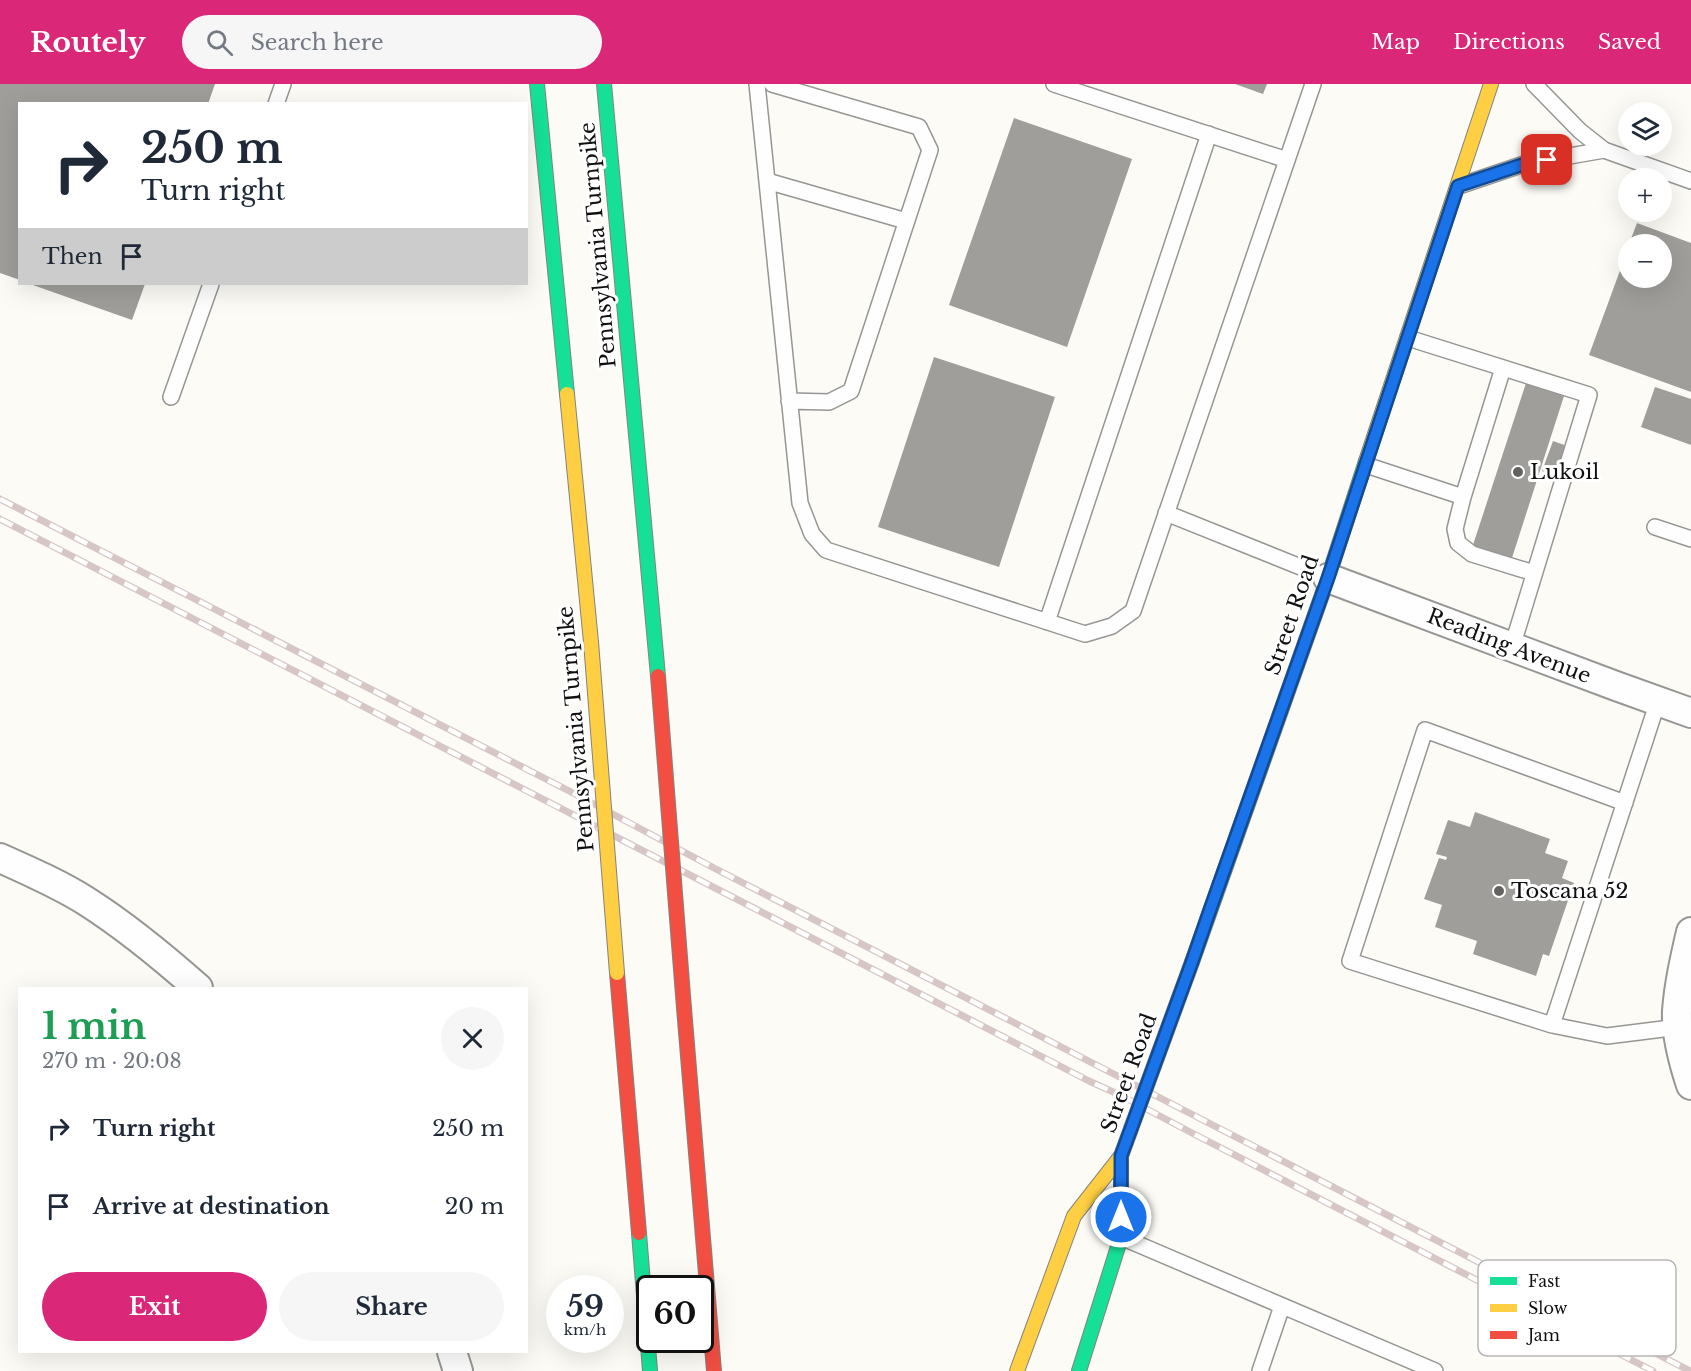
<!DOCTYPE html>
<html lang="en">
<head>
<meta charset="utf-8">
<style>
	:root { --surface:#fff; --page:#f6f6f7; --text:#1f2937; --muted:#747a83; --accent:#db2777 }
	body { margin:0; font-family:"Libre Baskerville",serif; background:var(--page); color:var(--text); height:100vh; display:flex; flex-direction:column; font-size:22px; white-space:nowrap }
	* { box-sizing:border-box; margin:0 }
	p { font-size:20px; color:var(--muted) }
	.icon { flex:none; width:33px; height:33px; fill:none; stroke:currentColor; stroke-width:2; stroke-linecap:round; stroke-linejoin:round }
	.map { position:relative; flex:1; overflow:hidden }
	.side { position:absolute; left:18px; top:903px; width:510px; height:366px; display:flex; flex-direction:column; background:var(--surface); border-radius:0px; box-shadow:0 6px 24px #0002 }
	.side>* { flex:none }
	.top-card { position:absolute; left:18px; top:18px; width:510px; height:183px; border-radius:0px; box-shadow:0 6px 24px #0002; background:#fff; color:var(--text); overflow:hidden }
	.controls { position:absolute; left:1618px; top:18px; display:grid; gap:12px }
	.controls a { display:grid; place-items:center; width:54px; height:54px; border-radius:50%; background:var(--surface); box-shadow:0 6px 24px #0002; font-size:30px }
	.speed { position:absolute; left:546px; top:1191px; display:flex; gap:12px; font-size:30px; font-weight:700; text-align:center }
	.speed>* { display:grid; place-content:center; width:78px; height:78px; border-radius:50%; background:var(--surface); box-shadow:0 6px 24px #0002; line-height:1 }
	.speed small { font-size:15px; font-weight:400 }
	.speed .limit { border:3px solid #111; border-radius:9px; background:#fff; color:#111 }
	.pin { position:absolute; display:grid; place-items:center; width:51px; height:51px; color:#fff; margin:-26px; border-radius:12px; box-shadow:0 3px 9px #0006 }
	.me { position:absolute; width:66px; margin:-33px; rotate:0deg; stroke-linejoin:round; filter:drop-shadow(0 0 4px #0008) }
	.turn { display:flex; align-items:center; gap:21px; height:126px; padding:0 24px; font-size:27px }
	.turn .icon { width:78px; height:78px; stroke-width:2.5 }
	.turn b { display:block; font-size:42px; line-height:51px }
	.then { display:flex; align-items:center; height:57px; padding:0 24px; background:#0003; gap:12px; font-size:22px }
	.round { display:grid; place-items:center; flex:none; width:63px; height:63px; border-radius:32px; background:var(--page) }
	.overview { display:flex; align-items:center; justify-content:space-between; height:102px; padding:0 24px }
	h1 { font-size:36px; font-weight:700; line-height:45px; color:#1e9e55 }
	.cta { display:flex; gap:12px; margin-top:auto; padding:12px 24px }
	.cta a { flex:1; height:69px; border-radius:36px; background:var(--accent); color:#fff; font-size:24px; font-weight:700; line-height:69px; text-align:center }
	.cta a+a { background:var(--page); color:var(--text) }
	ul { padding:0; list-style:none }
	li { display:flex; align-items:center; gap:18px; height:78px; padding:0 24px }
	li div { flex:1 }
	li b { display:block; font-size:22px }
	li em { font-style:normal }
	header { display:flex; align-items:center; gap:36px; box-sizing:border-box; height:84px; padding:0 30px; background:var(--accent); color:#fff }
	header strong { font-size:28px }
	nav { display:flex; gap:33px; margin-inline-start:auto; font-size:21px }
	.search { width:420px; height:54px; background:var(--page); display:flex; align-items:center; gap:15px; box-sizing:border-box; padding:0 21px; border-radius:33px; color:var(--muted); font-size:22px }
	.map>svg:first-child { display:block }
	.building { fill:#a09e9b }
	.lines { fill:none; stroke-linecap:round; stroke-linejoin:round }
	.lane-casing { stroke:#969694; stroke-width:18 }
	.street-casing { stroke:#969694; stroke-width:32 }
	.fast-casing { stroke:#848381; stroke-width:16 }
	.slow-casing { stroke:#848381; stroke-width:16 }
	.jam-casing { stroke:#848381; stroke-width:16 }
	.lane { stroke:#fffefe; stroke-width:15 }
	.street { stroke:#fffefe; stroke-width:28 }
	.fast { stroke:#16e098; stroke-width:14 }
	.slow { stroke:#ffcf43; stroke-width:14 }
	.jam { stroke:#f24e42; stroke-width:14 }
	.rail-casing { stroke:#d7c6c6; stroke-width:7 }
	.rail { stroke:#fff; stroke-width:4.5; stroke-dasharray:14; stroke-linecap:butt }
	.fast-bridge-casing { stroke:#848381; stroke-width:16; stroke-linecap:butt }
	.slow-bridge-casing { stroke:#848381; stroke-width:16; stroke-linecap:butt }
	.jam-bridge-casing { stroke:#848381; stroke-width:16; stroke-linecap:butt }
	.fast-bridge { stroke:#16e098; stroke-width:14 }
	.slow-bridge { stroke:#ffcf43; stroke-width:14 }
	.jam-bridge { stroke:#f24e42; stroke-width:14 }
	.route-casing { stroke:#114b97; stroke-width:15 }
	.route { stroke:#1a73e8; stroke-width:10 }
	.poi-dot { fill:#636260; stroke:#fff; stroke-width:2 }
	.labels { text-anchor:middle; stroke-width:6; stroke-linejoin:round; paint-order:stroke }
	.street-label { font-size:21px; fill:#101010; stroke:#fff }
	.poi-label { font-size:21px; fill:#101010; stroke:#fff; text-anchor:start }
	.key { fill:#fff; stroke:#b7b7b7; stroke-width:1.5 }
	.key-label { font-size:16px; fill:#101010 }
</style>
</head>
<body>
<header>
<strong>Routely</strong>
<div class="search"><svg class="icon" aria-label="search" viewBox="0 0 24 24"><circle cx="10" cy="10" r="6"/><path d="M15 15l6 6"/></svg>Search here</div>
<nav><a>Map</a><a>Directions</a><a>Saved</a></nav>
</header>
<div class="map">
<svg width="1691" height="1287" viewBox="0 0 1691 1287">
	<rect width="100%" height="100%" fill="#fcfbf6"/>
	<!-- building -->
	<path class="building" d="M0,0h215l-7,20h-188v176l-20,-7z
		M1235,0h32l-4,10z
		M1014,34l118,41 -65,188 -118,-42z
		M1637,139l54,20v149l-102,-37 40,-109v32h33v-34h-33z
		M30,200h115l-13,36z
		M934,273l121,40 -56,170 -121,-40z
		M1526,299l38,13 -53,165 -39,-13z
		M1655,303l36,12v46l-50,-18z
		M1553,357l17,6 -10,30 -18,-6z
		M1475,728l75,27 -5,14 23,8 -6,17 12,5 -25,73 -6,-2 -7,22 -63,-22 4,-13 -42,-14 7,-22 -18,-6 15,-41 7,2 1,-3 -11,-3 12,-34 22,7z"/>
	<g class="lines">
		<defs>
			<path id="lane" d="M757,0l43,419 12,31 14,16 259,84 27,-8 21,-15 180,-527
				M772,0l147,43 11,23 -79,241 -22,11 -40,-1
				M1054,0l233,76
				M1534,0l46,47 24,19 87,31
				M276,20l7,-20
				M767,97l139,40
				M1459,102l65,-22 80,-14
				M1408,254l181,57 -77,252
				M171,313l40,-113
				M1366,381l97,32 40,-129
				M1463,413l-8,32 3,14 14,11 62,19
				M1166,429l162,65
				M1655,443l36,12
				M1047,538l162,-488
				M1625,719l-200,-73 -75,231 202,64 106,-324
				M1552,941l55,11 72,-9
				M1121,1153l314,134
				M1260,1287l22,-65"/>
			<path id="street" d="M1328,494l288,108 75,27
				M0,774c29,13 59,26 86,43 41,26 77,56 112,87
				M1691,848c-6,26 -12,52 -14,79 -1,22 7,53 14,74
				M452,1268l6,19"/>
			<path id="fast" d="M537,0l30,310
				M604,0l54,592
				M1192,878l136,-384 38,-117
				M639,1149l11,138
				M1079,1287l42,-134v-81"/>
			<path id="slow" d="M567,310l24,248
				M1366,377l125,-377
				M1017,1287l57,-155 47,-60"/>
			<path id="jam" d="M617,889l22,260
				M684,924l30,363"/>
		</defs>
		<!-- lane casing -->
		<use href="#lane" class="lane-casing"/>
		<!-- street casing -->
		<use href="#street" class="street-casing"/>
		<!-- fast casing -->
		<use href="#fast" class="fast-casing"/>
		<!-- slow casing -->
		<use href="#slow" class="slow-casing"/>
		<!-- jam casing -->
		<use href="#jam" class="jam-casing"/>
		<!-- lane -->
		<use href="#lane" class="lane"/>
		<!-- street -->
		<use href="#street" class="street"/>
		<!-- fast -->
		<use href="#fast" class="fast"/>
		<!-- slow -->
		<use href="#slow" class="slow"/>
		<!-- jam -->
		<use href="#jam" class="jam"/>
		<defs>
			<path id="rail" d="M0,415l577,296 137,73 976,503
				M0,435l1089,562 33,15 70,37 461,238"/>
		</defs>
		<!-- rail casing -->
		<use href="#rail" class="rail-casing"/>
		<!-- rail -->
		<use href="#rail" class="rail"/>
		<defs>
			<path id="fast-bridge" d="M1121,1072l71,-194"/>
			<path id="slow-bridge" d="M591,558l26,331"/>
			<path id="jam-bridge" d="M658,592l26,332"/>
		</defs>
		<!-- fast-bridge casing -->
		<use href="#fast-bridge" class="fast-bridge-casing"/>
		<!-- slow-bridge casing -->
		<use href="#slow-bridge" class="slow-bridge-casing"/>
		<!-- jam-bridge casing -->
		<use href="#jam-bridge" class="jam-bridge-casing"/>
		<!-- fast-bridge -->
		<use href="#fast-bridge" class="fast-bridge"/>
		<!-- slow-bridge -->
		<use href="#slow-bridge" class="slow-bridge"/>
		<!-- jam-bridge -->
		<use href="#jam-bridge" class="jam-bridge"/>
	</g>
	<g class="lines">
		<defs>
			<path id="route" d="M1121,1133v-61l71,-194 18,-52 118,-332 130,-392 66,-22 23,-4"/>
		</defs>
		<!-- route casing -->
		<use href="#route" class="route-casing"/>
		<!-- route -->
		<use href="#route" class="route"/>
	</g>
	<!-- markers -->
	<g class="poi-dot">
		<circle cx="1518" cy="388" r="6"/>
		<circle cx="1499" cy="807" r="6"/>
	</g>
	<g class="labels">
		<!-- street labels -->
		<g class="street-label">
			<text transform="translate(598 161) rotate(-95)" y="7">Pennsylvania Turnpike</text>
			<text transform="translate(1292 531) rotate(-71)" y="7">Street Road</text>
			<text transform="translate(1509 562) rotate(21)" y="7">Reading Avenue</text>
			<text transform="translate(576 645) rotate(-95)" y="7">Pennsylvania Turnpike</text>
			<text transform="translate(1129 989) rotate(-70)" y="7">Street Road</text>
		</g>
		<!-- poi labels -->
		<g class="poi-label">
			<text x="1530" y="395">Lukoil</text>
			<text x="1511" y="814">Toscana 52</text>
		</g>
	</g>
	<!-- legend -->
	<rect x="1478" y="1176" width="198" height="96" rx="9" class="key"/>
	<rect x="1490" y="1193" width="27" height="8" fill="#16e098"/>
	<rect x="1490" y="1220" width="27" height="8" fill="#ffcf43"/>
	<rect x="1490" y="1247" width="27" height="8" fill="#f24e42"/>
	<g class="key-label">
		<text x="1528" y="1203">Fast</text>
		<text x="1528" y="1230">Slow</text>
		<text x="1528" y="1257">Jam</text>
	</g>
</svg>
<div class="controls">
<a><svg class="icon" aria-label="layers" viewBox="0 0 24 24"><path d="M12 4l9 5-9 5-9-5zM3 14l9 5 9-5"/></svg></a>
<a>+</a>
<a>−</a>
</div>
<div class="speed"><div>59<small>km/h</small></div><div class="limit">60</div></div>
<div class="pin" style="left:1547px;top:76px;background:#d93025"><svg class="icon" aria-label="arrive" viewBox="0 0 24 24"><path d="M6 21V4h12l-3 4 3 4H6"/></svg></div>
<svg class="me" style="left:1121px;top:1133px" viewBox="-20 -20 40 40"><circle r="17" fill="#1a73e8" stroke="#fff" stroke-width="3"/><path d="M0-11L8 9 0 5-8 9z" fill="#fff"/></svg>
<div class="top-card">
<div class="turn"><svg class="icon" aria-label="right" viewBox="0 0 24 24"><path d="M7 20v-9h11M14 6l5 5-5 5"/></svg><div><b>250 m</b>Turn right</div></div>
<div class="then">Then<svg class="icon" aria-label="arrive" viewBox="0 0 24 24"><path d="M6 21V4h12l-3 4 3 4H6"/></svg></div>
</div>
<section class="side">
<div class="overview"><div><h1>1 min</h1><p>270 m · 20:08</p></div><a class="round"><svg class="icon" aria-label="close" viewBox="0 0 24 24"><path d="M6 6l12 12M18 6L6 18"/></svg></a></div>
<ul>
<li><svg class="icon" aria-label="right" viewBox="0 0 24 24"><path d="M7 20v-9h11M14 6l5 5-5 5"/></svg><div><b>Turn right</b></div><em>250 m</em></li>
<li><svg class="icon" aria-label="arrive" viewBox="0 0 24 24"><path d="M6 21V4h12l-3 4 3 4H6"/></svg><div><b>Arrive at destination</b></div><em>20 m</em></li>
</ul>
<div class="cta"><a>Exit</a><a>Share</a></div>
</section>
</div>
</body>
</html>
